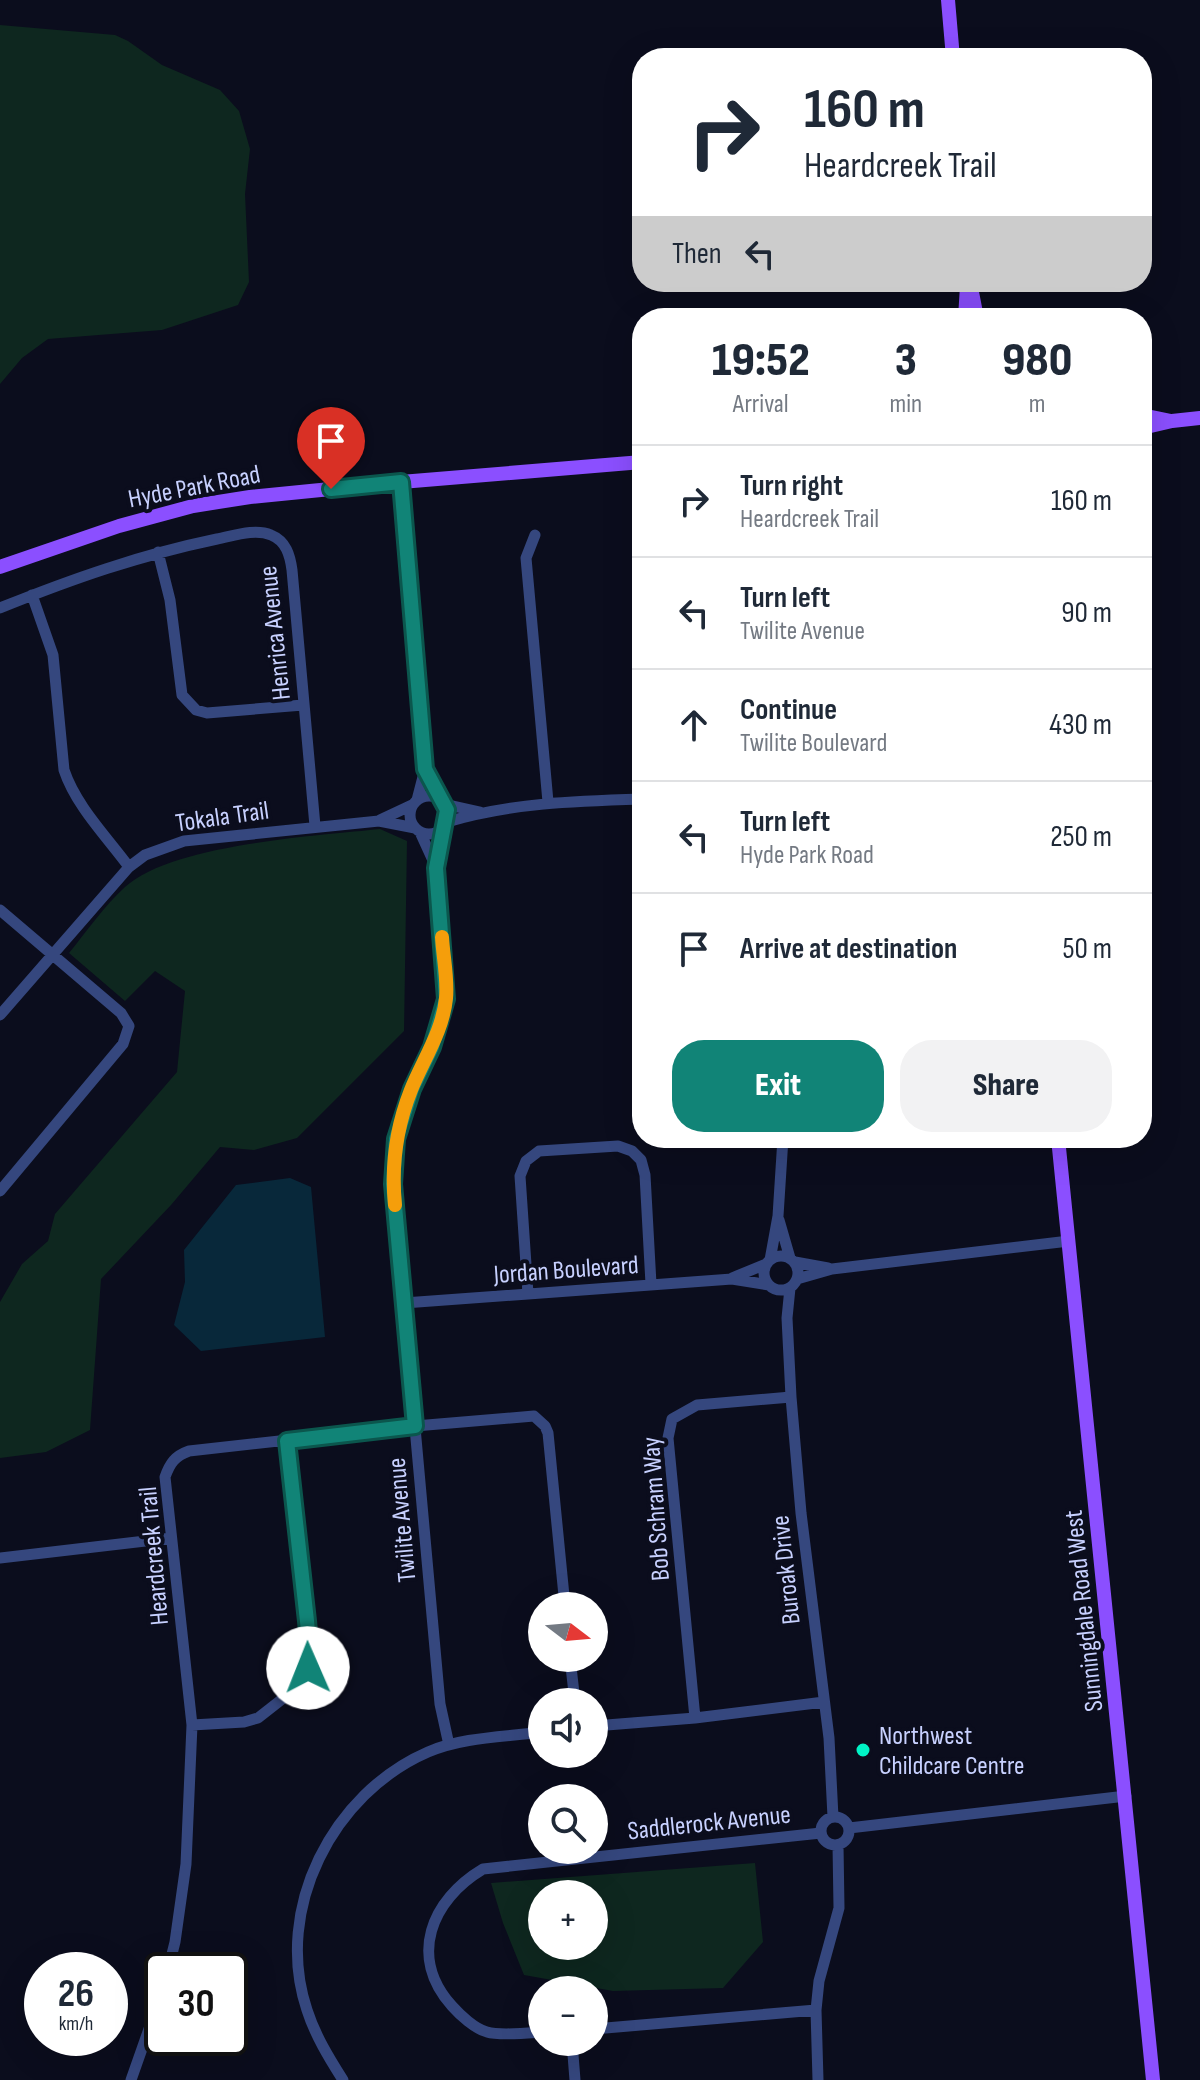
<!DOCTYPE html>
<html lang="en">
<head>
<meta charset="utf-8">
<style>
	:root { --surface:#fff; --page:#f2f2f3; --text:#1f2937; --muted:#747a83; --line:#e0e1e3; --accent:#118477 }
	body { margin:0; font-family:"Sofia Sans Condensed",sans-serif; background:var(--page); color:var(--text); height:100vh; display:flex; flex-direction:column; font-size:30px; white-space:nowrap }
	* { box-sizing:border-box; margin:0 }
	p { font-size:26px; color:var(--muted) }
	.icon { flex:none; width:44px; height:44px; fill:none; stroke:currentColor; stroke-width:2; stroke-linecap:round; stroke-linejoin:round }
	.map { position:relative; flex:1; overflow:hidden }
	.panel { position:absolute; left:632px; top:308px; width:520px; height:840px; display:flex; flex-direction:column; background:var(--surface); border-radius:32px; box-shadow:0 8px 32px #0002 }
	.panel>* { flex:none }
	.banner { position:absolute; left:632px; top:48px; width:520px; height:244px; border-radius:32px; box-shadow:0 8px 32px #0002; background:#fff; color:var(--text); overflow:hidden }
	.needle { width:52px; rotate:106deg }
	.controls { position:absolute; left:528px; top:1592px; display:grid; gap:16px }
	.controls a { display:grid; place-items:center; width:80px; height:80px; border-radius:50%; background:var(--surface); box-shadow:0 8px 32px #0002; font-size:40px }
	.speed { position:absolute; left:24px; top:1952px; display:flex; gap:16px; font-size:40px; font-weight:700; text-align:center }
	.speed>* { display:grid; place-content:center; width:104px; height:104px; border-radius:50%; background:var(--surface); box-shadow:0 8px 32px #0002; line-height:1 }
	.speed small { font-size:20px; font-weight:400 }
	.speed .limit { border:4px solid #111; border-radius:12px; background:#fff; color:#111 }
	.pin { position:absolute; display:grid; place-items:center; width:68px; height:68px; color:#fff; margin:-82px -34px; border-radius:50% 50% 50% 0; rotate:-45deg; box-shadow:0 0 8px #0007 }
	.pin .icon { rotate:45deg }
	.me { position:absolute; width:88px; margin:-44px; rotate:359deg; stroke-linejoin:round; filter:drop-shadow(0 0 6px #0008) }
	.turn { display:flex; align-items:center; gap:28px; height:168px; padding:0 40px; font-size:36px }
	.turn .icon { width:104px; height:104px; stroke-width:2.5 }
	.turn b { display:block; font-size:56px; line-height:68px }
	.then { display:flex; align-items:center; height:76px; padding:0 40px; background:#0003; gap:16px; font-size:30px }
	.eta { display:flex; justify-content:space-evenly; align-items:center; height:136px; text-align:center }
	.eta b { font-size:48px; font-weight:800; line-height:56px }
	.action { display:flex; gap:16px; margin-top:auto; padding:16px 40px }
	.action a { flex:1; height:92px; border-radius:32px; background:var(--accent); color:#fff; font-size:32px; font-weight:800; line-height:92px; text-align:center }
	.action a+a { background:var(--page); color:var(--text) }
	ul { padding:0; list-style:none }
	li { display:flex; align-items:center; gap:24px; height:112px; padding:0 40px; border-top:2px solid var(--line) }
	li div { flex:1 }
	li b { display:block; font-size:30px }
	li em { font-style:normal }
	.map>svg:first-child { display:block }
	.green { fill:#0e271f; fill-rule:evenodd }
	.water { fill:#08283a }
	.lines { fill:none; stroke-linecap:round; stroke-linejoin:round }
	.minor { stroke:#35477e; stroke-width:11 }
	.major { stroke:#8b4fff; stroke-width:14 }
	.route-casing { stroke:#0b564d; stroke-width:20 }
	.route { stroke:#118477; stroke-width:14 }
	.slow { stroke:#f59e0b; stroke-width:14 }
	.poi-dot { fill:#00f3c6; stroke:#0b0d1d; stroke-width:3 }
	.labels { text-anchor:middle; stroke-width:8; stroke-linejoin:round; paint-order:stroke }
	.street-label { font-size:26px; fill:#c8d1ff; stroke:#0b0d1d }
	.poi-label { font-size:26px; fill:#c8d1ff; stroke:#0b0d1d; text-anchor:start }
</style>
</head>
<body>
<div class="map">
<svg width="1200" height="2080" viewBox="0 0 1200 2080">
	<rect width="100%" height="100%" fill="#0b0d1d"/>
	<!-- green -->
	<path class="green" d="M0,25l115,10 13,6 34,24 58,25 19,21 11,38 -5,45 4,88 -11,23 -76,25 -114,9 -26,19 -22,26z
		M380,829l27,12 -3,190 -107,107 -43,12 -34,-3 -49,58 -70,74 -11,151 -44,22 -46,6v-156l22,-38 26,-23 7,-27 122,-142 8,-81 -30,-20 -30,30 -56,-48c18,-22 35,-47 56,-66 47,-43 191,-51 255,-58z
		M755,1863l8,79 -40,46 -110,3 -89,-16 -21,-52 -12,-40zM542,1894h52v52h-52z"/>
	<!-- water -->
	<path class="water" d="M290,1178l21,9 14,150 -124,14 -27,-26 11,-43 -1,-32 52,-65z"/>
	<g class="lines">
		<!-- minor -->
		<path class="minor" d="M401,482l24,287 -8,31
			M535,535l-9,23 22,244
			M158,552l12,48 12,95 14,15 11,3 96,-8
			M32,595l21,60 11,115c12,36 43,67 65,97
			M0,608c72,-29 140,-53 217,-69 16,-3 38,-11 54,-4 15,6 19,20 21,35l23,256
			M425,769l15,30
			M410 815a19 19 0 1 1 38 0a19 19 0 1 1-38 0Z
			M444,804l36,8
			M380,820l32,-15
			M447,822c64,-19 128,-21 195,-23
			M443,827l-7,41 10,131 -14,48 -20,42 -16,50 -3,45 47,520 9,41
			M420,832l16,35
			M0,910l121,103 8,13 -6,18 -123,147
			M0,1015l129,-148 16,-12 39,-14 195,-20 36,7
			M779,1220l11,38
			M764 1273a17 17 0 1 1 34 0a17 17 0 1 1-34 0Z
			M770,1260l8,-44 5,-78
			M795,1262l33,6
			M732,1278l34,-14
			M797,1279l35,-10 237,-28
			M790,1288l-3,30 4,79 10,116 28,225 4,79
			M528,1294l-8,-118 6,-15 13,-10 79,-5 14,5 9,9 4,15 6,109
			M404,1303l328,-24 37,6
			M0,1558l171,-20
			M570,1658l5,44
			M695,1718l-27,-280 4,-19 25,-14 94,-8
			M192,1725l52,-3 14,-4 37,-29 13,-21 2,-14 -3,-33 -20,-180
			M594,1726l101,-8 129,-16
			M821 1831a14 14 0 1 1 28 0a14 14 0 1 1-28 0Z
			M849,1828l277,-32
			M168,1970l7,-28 11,-78 6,-139 -27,-248c5,-14 10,-21 24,-26l226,-25 119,-10 11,10 3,7 17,173
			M594,2029l222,-19
			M542,2032c-14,1 -42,4 -55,0 -12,-3 -27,-17 -35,-26 -44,-49 -21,-106 31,-137l338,-36
			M572,2042l3,38
			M131,2080l31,-88
			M343,2080c-14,-22 -28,-45 -36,-70 -34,-101 26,-217 121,-258 34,-15 77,-15 114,-20
			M818,2080l-2,-70 3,-29 20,-73 -1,-63"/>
		<!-- major -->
		<path class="major" d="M948,0l5,58
			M970,282l7,36
			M965,318l2,-32
			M1142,415l29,6
			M1142,428l30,-7 28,-3
			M0,567l119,-41 74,-20 57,-9 151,-15 241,-20
			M1058,1138l95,942"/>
	</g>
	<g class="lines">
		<defs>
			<path id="route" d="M308,1668l2,-14 -3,-33 -20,-180 128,-15 -22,-242 3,-45 16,-50 20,-42 14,-48 -10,-131 11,-58 -22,-41 -24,-287 -70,7"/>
		</defs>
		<!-- route casing -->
		<use href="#route" class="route-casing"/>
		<!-- route -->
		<use href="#route" class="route"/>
		<!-- slow -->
		<path class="slow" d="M395,1205c-4,-40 1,-77 16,-115 12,-30 32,-59 35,-92 2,-19 -3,-42 -4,-61"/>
	</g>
	<!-- markers -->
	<circle class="poi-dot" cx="863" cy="1750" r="8"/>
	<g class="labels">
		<!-- street labels -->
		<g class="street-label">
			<text transform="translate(194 486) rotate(-11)" y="9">Hyde Park Road</text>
			<text transform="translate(274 633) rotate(-96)" y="9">Henrica Avenue</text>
			<text transform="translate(222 816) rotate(-8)" y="9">Tokala Trail</text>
			<text transform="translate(566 1269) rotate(-4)" y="9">Jordan Boulevard</text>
			<text transform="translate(655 1509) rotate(-94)" y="9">Bob Schram Way</text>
			<text transform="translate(401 1520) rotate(-95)" y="9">Twilite Avenue</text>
			<text transform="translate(153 1556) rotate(-95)" y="9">Heardcreek Trail</text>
			<text transform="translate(785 1570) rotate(-96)" y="9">Buroak Drive</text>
			<text transform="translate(1083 1611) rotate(-96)" y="9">Sunningdale Road West</text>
			<text transform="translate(709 1822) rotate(-6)" y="9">Saddlerock Avenue</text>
		</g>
		<!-- poi labels -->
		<g class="poi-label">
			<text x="879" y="1744">Northwest<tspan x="879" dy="30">Childcare Centre</tspan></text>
		</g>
	</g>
</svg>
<div class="controls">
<a><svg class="needle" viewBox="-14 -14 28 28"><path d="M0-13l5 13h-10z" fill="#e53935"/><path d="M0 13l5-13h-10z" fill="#747a83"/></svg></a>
<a><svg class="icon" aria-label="sound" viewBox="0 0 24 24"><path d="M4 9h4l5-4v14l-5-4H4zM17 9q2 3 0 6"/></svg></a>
<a><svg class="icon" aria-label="search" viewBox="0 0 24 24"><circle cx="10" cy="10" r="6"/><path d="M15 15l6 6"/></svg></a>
<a>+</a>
<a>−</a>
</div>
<div class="speed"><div>26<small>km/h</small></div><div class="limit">30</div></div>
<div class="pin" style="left:331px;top:489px;background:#d93025"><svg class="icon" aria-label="arrive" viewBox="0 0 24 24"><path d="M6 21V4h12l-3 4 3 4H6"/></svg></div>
<svg class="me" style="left:308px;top:1668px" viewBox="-20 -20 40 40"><circle r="19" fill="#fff"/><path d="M0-13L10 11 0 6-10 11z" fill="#118477"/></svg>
<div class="banner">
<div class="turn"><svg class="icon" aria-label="right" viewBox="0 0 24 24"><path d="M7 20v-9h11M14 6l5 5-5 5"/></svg><div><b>160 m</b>Heardcreek Trail</div></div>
<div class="then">Then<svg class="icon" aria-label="left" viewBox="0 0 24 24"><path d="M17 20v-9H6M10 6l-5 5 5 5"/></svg></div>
</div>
<section class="panel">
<div class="eta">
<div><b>19:52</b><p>Arrival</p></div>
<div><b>3</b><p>min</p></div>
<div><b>980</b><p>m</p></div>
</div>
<ul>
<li><svg class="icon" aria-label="right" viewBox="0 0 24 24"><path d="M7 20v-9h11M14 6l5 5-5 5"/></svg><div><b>Turn right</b><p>Heardcreek Trail</p></div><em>160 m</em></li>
<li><svg class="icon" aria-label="left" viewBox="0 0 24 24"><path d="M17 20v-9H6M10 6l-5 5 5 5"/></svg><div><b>Turn left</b><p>Twilite Avenue</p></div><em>90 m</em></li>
<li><svg class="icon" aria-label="ahead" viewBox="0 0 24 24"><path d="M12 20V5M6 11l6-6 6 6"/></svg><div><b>Continue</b><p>Twilite Boulevard</p></div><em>430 m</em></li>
<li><svg class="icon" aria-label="left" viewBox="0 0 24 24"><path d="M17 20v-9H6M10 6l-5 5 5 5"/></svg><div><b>Turn left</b><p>Hyde Park Road</p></div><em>250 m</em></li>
<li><svg class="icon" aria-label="arrive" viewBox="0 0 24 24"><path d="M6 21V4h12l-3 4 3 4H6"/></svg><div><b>Arrive at destination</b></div><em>50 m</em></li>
</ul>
<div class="action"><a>Exit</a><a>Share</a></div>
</section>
</div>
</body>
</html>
